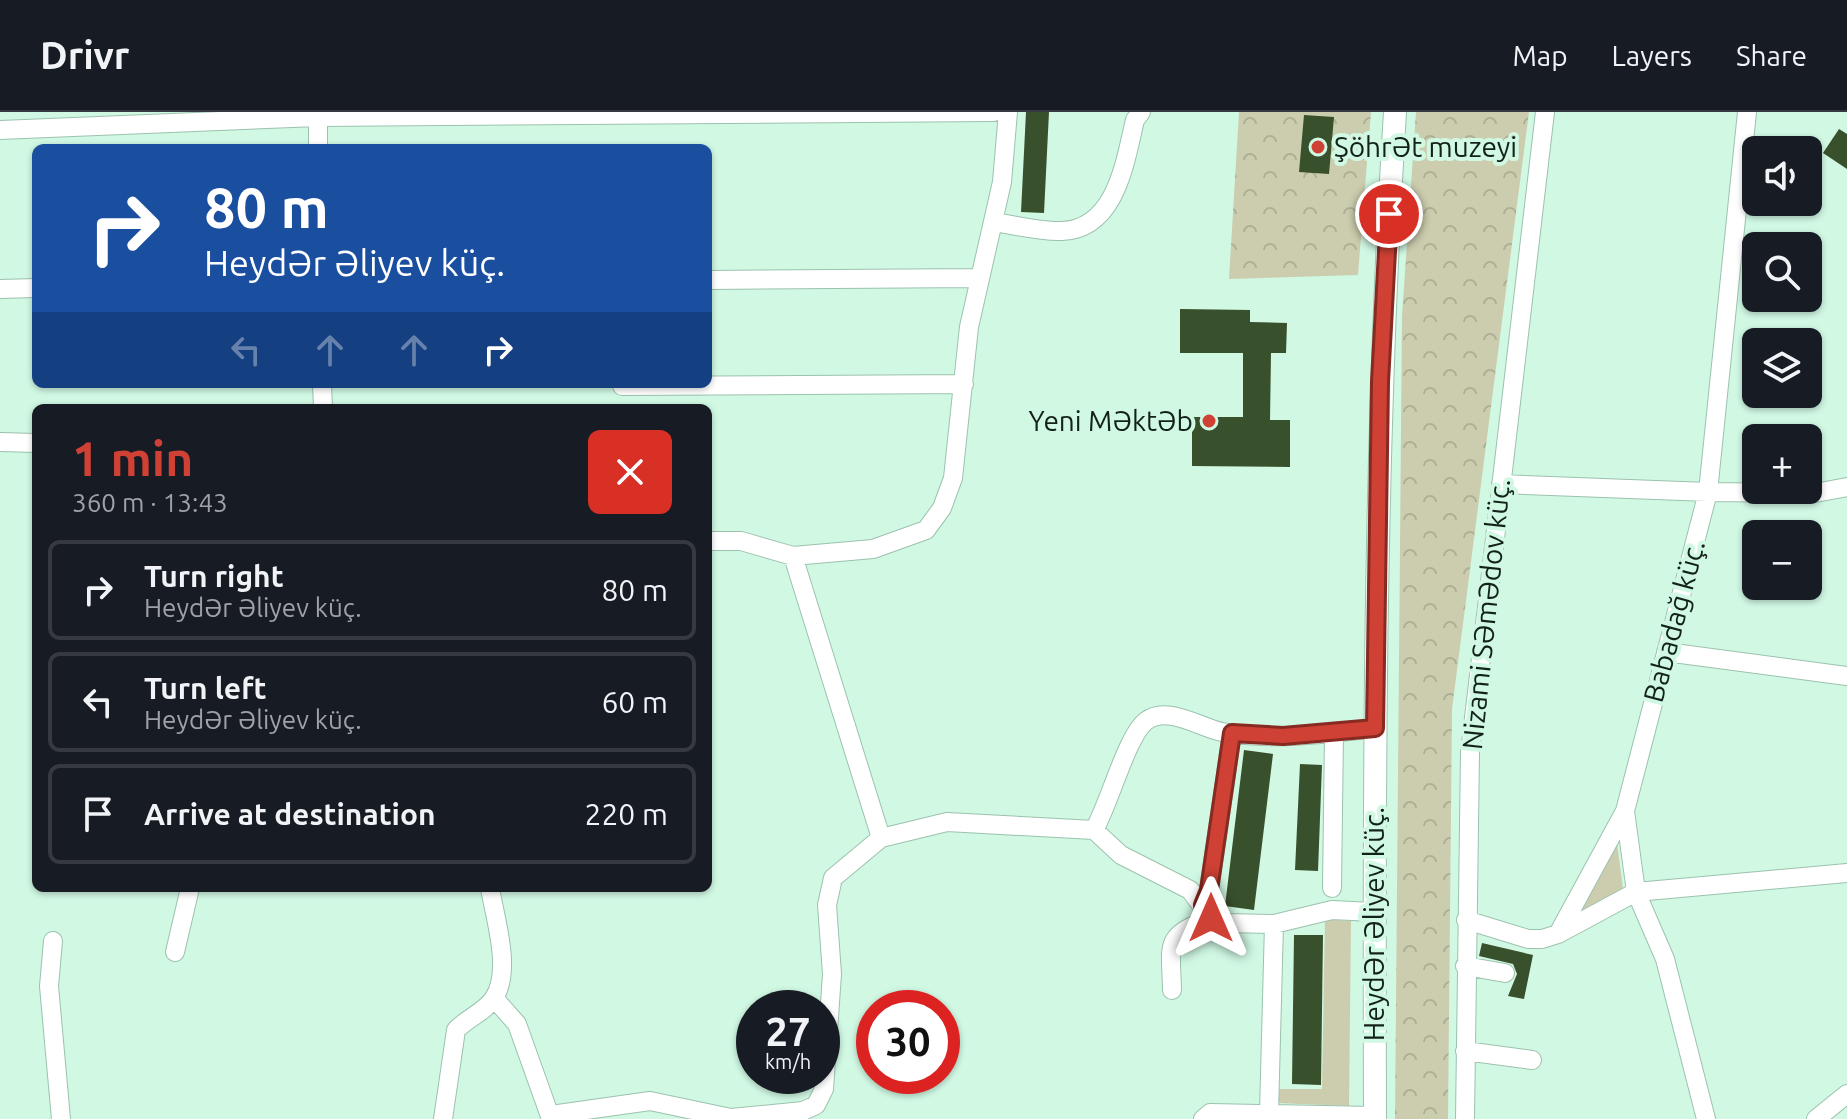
<!DOCTYPE html>
<html lang="en">
<head>
<meta charset="utf-8">
<style>
	:root { --surface:#171b24; --page:#242831; --text:#f1f3f6; --muted:#9ea1a6; --line:#363941; --accent:#ce4134 }
	body { margin:0; font-family:Ubuntu,sans-serif; background:var(--page); color:var(--text); height:100vh; display:flex; flex-direction:column; font-size:30px; white-space:nowrap }
	* { box-sizing:border-box; margin:0 }
	p { font-size:26px; color:var(--muted) }
	.icon { flex:none; width:44px; height:44px; fill:none; stroke:currentColor; stroke-width:2; stroke-linecap:round; stroke-linejoin:round }
	.map { position:relative; flex:1; overflow:hidden }
	.panel { position:absolute; left:32px; top:292px; width:680px; height:488px; display:flex; flex-direction:column; background:var(--surface); border-radius:12px; box-shadow:0 2px 6px #0004 }
	.panel>* { flex:none }
	.top-card { position:absolute; left:32px; top:32px; width:680px; height:244px; border-radius:12px; box-shadow:0 2px 6px #0004; background:#1a4fa0; color:#fff; overflow:hidden }
	.controls { position:absolute; left:1742px; top:24px; display:grid; gap:16px }
	.controls a { display:grid; place-items:center; width:80px; height:80px; border-radius:12px; background:var(--surface); box-shadow:0 2px 6px #0004; font-size:40px }
	.speed { position:absolute; left:736px; top:878px; display:flex; gap:16px; font-size:40px; font-weight:700; text-align:center }
	.speed>* { display:grid; place-content:center; width:104px; height:104px; border-radius:50%; background:var(--surface); box-shadow:0 2px 6px #0004; line-height:1 }
	.speed small { font-size:20px; font-weight:400 }
	.speed .limit { border:12px solid #d22; background:#fff; color:#111 }
	.pin { position:absolute; display:grid; place-items:center; width:68px; height:68px; color:#fff; margin:-34px; border:4px solid #fff; border-radius:50%; box-shadow:0 2px 8px #0007 }
	.me { position:absolute; width:88px; margin:-44px; rotate:0deg; stroke-linejoin:round; filter:drop-shadow(0 0 6px #0008) }
	.turn { display:flex; align-items:center; gap:28px; height:168px; padding:0 40px; font-size:36px }
	.turn .icon { width:104px; height:104px; stroke-width:2.5 }
	.turn b { display:block; font-size:56px; line-height:68px }
	.lanes { display:flex; align-items:center; height:76px; padding:0 40px; background:#0003; justify-content:center; gap:40px; direction:ltr }
	.lanes .off { opacity:.35 }
	.round { display:grid; place-items:center; flex:none; width:84px; height:84px; border-radius:12px; background:var(--page) }
	.summary { display:flex; align-items:center; justify-content:space-between; height:136px; padding:0 40px }
	h1 { font-size:48px; font-weight:600; line-height:60px; color:var(--accent) }
	ul { padding:0; list-style:none }
	li { display:flex; align-items:center; gap:24px; height:100px; margin:0 16px 12px; padding:0 24px; border:4px solid var(--line); border-radius:12px }
	li div { flex:1 }
	li b { display:block; font-size:30px }
	li em { font-style:normal }
	header { display:flex; align-items:center; gap:48px; box-sizing:border-box; height:112px; padding:0 40px; background:var(--surface); border-bottom:2px solid var(--line) }
	header strong { font-size:38px }
	nav { display:flex; gap:44px; margin-inline-start:auto; font-size:28px }
	.map>svg:first-child { display:block }
	.green { fill:#cccdae }
	.park { fill:url(#park-crowns) }
	.building { fill:#39502c }
	.lines { fill:none; stroke-linecap:round; stroke-linejoin:round }
	.minor-casing { stroke:#9cc2ae; stroke-width:20 }
	.major-casing { stroke:#9cc2ae; stroke-width:24 }
	.minor { stroke:#fff; stroke-width:18 }
	.major { stroke:#fff; stroke-width:22 }
	.route-casing { stroke:#862a22; stroke-width:20 }
	.route { stroke:#ce4134; stroke-width:14 }
	.poi-dot { fill:#ce4134; stroke:#d0f8e3; stroke-width:3 }
	.labels { text-anchor:middle; stroke-width:8; stroke-linejoin:round; paint-order:stroke }
	.poi-label { font-size:28px; fill:#122119; stroke:#d0f8e3; text-anchor:start }
	.street-label { font-size:28px; fill:#122119; stroke:#d0f8e3 }
</style>
</head>
<body>
<header>
<strong>Drivr</strong>
<nav><a>Map</a><a>Layers</a><a>Share</a></nav>
</header>
<div class="map">
<svg width="1847" height="1007" viewBox="0 0 1847 1007">
	<defs>
		<pattern id="park-crowns" width="20" height="18" patternUnits="userSpaceOnUse" patternTransform="scale(2)"><rect width="20" height="18" fill="#cccdae"/><path d="M2 6a3 3 0 1 1 6 0M12 15a3 3 0 1 1 6 0" fill="none" stroke="#aeb095"/></pattern>
	</defs>
	<rect width="100%" height="100%" fill="#d0f8e3"/>
	<!-- green -->
	<path class="green" d="M1617,731l6,46 -43,24z
		M1325,807l26,2 -2,185 -72,-3 1,-14h44z"/>
	<!-- park -->
	<path class="park" d="M1239,0h132l-13,163 -129,4z
		M1416,0h113l-77,597 -4,410h-53l7,-803z"/>
	<!-- building -->
	<path class="building" d="M1026,0h23l-5,101 -23,-1z
		M1304,3l30,2 -5,57 -30,-2z
		M1839,17l8,5v35l-24,-16z
		M1180,197l70,1v12l37,1 -1,30h-15l-1,67h20v47l-98,-1v-49h51v-64h-63z
		M1244,638l29,4 -19,156 -29,-4z
		M1300,652l22,1 -4,106 -23,-1z
		M1294,823h29l-2,150 -29,-1z
		M1482,831l51,12 -9,44 -16,-3 9,-22 -4,-10 -34,-8z"/>
	<g class="lines">
		<defs>
			<path id="minor" d="M318,0v36
				M0,18l318,-13 676,-5
				M993,110c22,3 47,10 69,9 54,-2 63,-69 73,-111l6,-8
				M708,168l270,-2
				M0,177l36,-1
				M322,272l1,24
				M622,274l342,-2
				M0,330l36,1
				M1501,372l207,8 107,1 32,-6
				M708,429h33l52,15 80,-7 53,-19 16,-22 11,-30 16,-151 33,-145 6,-70
				M793,444l88,282
				M1666,540l181,24
				M1094,718l27,25 69,35 21,28 13,5 50,1 58,-14 41,2
				M1332,776l2,-155
				M1203,793l6,-15 23,-157
				M1466,808l62,19h14l16,-5 78,-42 211,-19
				M1558,822l67,-123
				M53,829l-4,45 12,133
				M175,840l15,-64
				M1465,854l40,7
				M1172,878c-1,-48 -9,-53 39,-72
				M494,886l23,26 34,95
				M1465,939l67,9
				M1269,1001l5,-189
				M551,1003l99,-14 81,17 72,-7 13,-6 8,-16 8,-115 -5,-69 6,-27 48,-40 66,-16 147,8c15,-25 33,-95 52,-109 21,-16 53,6 76,11 49,9 103,2 153,-4
				M443,1007l13,-89c11,-12 29,-18 38,-32 18,-28 1,-79 -4,-110
				M1203,1007l7,-6 165,3
				M1465,1007l5,-367 75,-640
				M1706,1007l-41,-160 -29,-67 -11,-81 83,-319 39,-380
				M1816,1007l31,-25"/>
			<path id="major" d="M1375,1007c-1,-336 -1,-671 20,-1007"/>
		</defs>
		<!-- minor casing -->
		<use href="#minor" class="minor-casing"/>
		<!-- major casing -->
		<use href="#major" class="major-casing"/>
		<!-- minor -->
		<use href="#minor" class="minor"/>
		<!-- major -->
		<use href="#major" class="major"/>
	</g>
	<g class="lines">
		<defs>
			<path id="route" d="M1211,806l-8,-13 6,-15 23,-157 51,3 92,-8 5,-346 9,-168"/>
		</defs>
		<!-- route casing -->
		<use href="#route" class="route-casing"/>
		<!-- route -->
		<use href="#route" class="route"/>
	</g>
	<!-- markers -->
	<g class="poi-dot">
		<circle cx="1318" cy="35" r="8"/>
		<circle cx="1209" cy="309" r="8"/>
	</g>
	<g class="labels">
		<!-- poi labels -->
		<g class="poi-label">
			<text x="1334" y="45">Şöhrət muzeyi</text>
			<text x="1193" y="319" text-anchor="end">Yeni Məktəb</text>
		</g>
		<!-- street labels -->
		<g class="street-label">
			<text transform="translate(1486 502) rotate(-84)" y="10">Nizami Səmədov küç.</text>
			<text transform="translate(1674 509) rotate(-75)" y="10">Babadağ küç.</text>
			<text transform="translate(1374 812) rotate(-90)" y="10">Heydər Əliyev küç.</text>
		</g>
	</g>
</svg>
<div class="controls">
<a><svg class="icon" aria-label="sound" viewBox="0 0 24 24"><path d="M4 9h4l5-4v14l-5-4H4zM17 9q2 3 0 6"/></svg></a>
<a><svg class="icon" aria-label="search" viewBox="0 0 24 24"><circle cx="10" cy="10" r="6"/><path d="M15 15l6 6"/></svg></a>
<a><svg class="icon" aria-label="layers" viewBox="0 0 24 24"><path d="M12 4l9 5-9 5-9-5zM3 14l9 5 9-5"/></svg></a>
<a>+</a>
<a>−</a>
</div>
<div class="speed"><div>27<small>km/h</small></div><div class="limit">30</div></div>
<div class="pin" style="left:1389px;top:102px;background:#d93025"><svg class="icon" aria-label="arrive" viewBox="0 0 24 24"><path d="M6 21V4h12l-3 4 3 4H6"/></svg></div>
<svg class="me" style="left:1211px;top:806px" viewBox="-20 -20 40 40"><path d="M0-17L14 15 0 8-14 15z" fill="#ce4134" stroke="#fff" stroke-width="4"/></svg>
<div class="top-card">
<div class="turn"><svg class="icon" aria-label="right" viewBox="0 0 24 24"><path d="M7 20v-9h11M14 6l5 5-5 5"/></svg><div><b>80 m</b>Heydər Əliyev küç.</div></div>
<div class="lanes"><svg class="icon off" aria-label="left" viewBox="0 0 24 24"><path d="M17 20v-9H6M10 6l-5 5 5 5"/></svg><svg class="icon off" aria-label="ahead" viewBox="0 0 24 24"><path d="M12 20V5M6 11l6-6 6 6"/></svg><svg class="icon off" aria-label="ahead" viewBox="0 0 24 24"><path d="M12 20V5M6 11l6-6 6 6"/></svg><svg class="icon" aria-label="right" viewBox="0 0 24 24"><path d="M7 20v-9h11M14 6l5 5-5 5"/></svg></div>
</div>
<section class="panel">
<div class="summary"><div><h1>1 min</h1><p>360 m · 13:43</p></div><a class="round" style="background:#d93025;color:#fff"><svg class="icon" aria-label="close" viewBox="0 0 24 24"><path d="M6 6l12 12M18 6L6 18"/></svg></a></div>
<ul>
<li><svg class="icon" aria-label="right" viewBox="0 0 24 24"><path d="M7 20v-9h11M14 6l5 5-5 5"/></svg><div><b>Turn right</b><p>Heydər Əliyev küç.</p></div><em>80 m</em></li>
<li><svg class="icon" aria-label="left" viewBox="0 0 24 24"><path d="M17 20v-9H6M10 6l-5 5 5 5"/></svg><div><b>Turn left</b><p>Heydər Əliyev küç.</p></div><em>60 m</em></li>
<li><svg class="icon" aria-label="arrive" viewBox="0 0 24 24"><path d="M6 21V4h12l-3 4 3 4H6"/></svg><div><b>Arrive at destination</b></div><em>220 m</em></li>
</ul>
</section>
</div>
</body>
</html>
